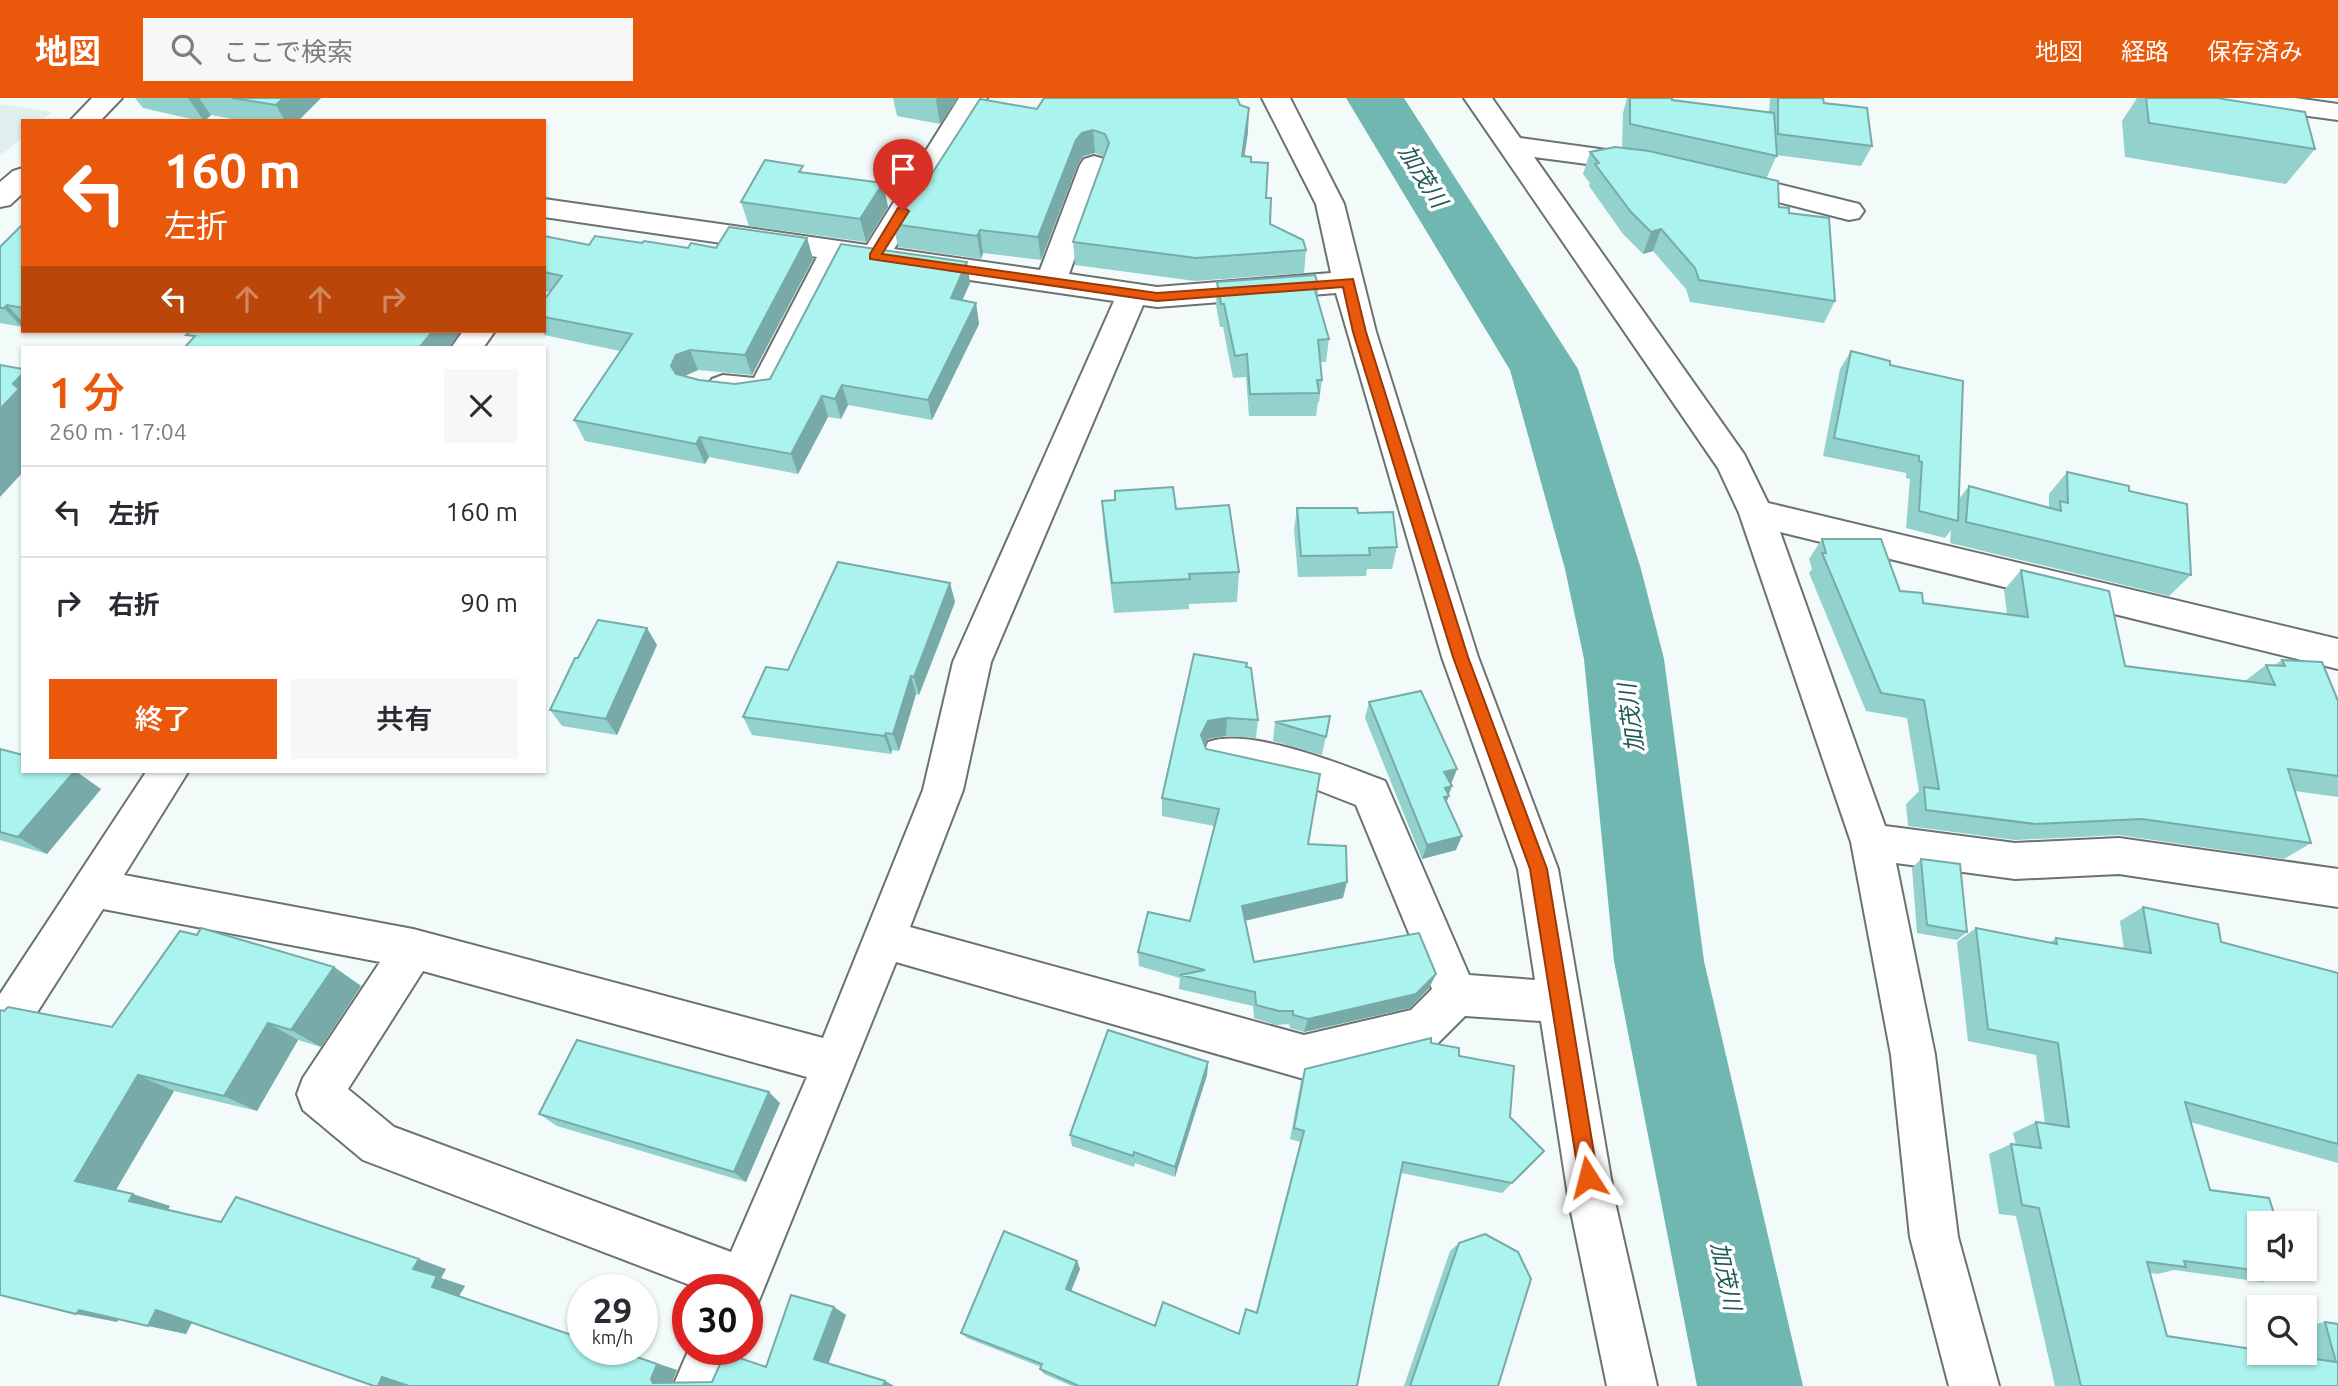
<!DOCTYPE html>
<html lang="ja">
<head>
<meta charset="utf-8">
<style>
	:root { --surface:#fff; --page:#f7f7f7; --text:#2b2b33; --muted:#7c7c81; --line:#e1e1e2; --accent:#ea580c }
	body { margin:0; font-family:Ubuntu,"Noto Sans JP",sans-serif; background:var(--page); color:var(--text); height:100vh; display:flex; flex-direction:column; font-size:26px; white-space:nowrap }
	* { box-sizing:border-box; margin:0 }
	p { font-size:23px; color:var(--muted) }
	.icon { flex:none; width:38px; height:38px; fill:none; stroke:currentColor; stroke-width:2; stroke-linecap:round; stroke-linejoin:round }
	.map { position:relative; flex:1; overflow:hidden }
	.drawer { position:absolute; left:21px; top:248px; width:525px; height:427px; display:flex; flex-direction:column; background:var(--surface); border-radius:0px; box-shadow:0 2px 5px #0004 }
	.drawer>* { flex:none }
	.guide { position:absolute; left:21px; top:21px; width:525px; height:214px; border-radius:0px; box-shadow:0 2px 5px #0004; background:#ea580c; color:#fff; overflow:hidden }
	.buttons { position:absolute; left:2247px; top:1113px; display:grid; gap:14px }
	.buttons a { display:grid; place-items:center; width:70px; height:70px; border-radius:0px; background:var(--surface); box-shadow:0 2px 5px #0004; font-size:35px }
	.speed { position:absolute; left:567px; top:1176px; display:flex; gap:14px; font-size:35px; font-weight:700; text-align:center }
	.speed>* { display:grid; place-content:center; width:91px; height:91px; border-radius:50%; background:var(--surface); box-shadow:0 2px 5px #0004; line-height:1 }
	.speed small { font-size:18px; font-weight:400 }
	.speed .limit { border:10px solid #d22; background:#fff; color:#111 }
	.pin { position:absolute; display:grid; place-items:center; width:60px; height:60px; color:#fff; margin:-72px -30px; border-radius:50% 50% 50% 0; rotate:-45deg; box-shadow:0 0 7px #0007 }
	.pin .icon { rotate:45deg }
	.me { position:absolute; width:77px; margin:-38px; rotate:351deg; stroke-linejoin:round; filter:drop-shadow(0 0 5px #0008) }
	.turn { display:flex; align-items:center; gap:24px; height:147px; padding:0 28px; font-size:32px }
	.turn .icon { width:91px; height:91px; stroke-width:2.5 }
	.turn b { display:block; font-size:49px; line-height:60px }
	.lanes { display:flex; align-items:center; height:66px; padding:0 28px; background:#0003; justify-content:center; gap:35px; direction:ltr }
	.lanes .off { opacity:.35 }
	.round { display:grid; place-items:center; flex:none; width:74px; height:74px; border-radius:0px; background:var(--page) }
	.summary { display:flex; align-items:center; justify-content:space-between; height:119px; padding:0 28px }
	h1 { font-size:42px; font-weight:600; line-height:52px; color:var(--accent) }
	.primary-button { display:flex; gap:14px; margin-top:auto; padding:14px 28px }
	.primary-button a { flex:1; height:80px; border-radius:0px; background:var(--accent); color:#fff; font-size:28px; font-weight:600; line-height:80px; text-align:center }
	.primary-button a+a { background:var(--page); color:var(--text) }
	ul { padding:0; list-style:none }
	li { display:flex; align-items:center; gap:21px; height:91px; padding:0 28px; border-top:2px solid var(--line) }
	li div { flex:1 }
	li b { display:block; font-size:26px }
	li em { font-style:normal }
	header { display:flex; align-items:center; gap:42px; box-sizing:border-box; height:98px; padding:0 35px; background:var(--accent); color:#fff }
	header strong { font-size:33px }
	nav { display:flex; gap:38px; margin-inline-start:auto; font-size:24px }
	.search { width:490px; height:63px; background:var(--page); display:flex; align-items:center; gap:18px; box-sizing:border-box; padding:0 24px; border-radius:0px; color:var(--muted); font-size:26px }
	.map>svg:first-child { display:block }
	.built { fill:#deefee }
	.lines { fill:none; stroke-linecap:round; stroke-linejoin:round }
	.river { fill:#70b7b2; fill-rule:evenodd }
	.minor-casing { stroke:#6b7271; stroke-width:4 }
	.major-casing { stroke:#6b7271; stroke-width:4 }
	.highway-casing { stroke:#6b7271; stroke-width:4 }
	.minor { fill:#fff; fill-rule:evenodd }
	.major { fill:#fff; fill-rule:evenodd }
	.highway { fill:#fff; fill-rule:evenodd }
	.wall { fill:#93d1cd }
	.shaded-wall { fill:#78aaa7 }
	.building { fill:#abf3ee; stroke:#78aaa7; stroke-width:2 }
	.route { fill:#ea580c; stroke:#983908; stroke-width:2 }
	.labels { text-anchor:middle; stroke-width:7; stroke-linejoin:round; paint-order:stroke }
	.water-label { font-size:23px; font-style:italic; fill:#1e5a57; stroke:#fff }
</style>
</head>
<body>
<header>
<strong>地図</strong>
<div class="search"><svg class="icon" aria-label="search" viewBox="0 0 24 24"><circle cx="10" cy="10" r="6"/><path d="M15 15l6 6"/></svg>ここで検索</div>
<nav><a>地図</a><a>経路</a><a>保存済み</a></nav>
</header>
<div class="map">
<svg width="2338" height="1288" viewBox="0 0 2338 1288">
	<rect width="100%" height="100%" fill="#f2fafa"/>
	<!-- built -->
	<path class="built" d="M0,6l52,8 -11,9h-18v16l-23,19z"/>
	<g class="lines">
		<!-- river -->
		<path class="river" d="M1346,0h58l174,271 63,200 23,90 40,302 99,425h-106l-83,-425 -30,-302 -19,-90 -55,-199z"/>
		<defs>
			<path id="minor" d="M959,0h28l-93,151 146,21 40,-105 4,-6 10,-3 10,3 4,6 -39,109 88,13 174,-14 -15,-69 -54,-106h28l54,106 32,128 102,325 80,212 57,333 42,184h-50l-38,-184 -28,-181 -76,-5 -27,27 -15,6 -119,30 -408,-117 -136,336 -4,9 -9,4v-21h-44l-340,-130 -60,-50 -6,-16 6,-16 77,-116 -277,-53 -88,138 -15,6v-59l146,-222h42l-64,103 289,54 410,109 100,-248 30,-128 161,-361 -269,-39 -70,136c-19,6 -44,3 -63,-3l-5,-8 5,-8 11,-4 31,3 63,-121 -273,-40v-18l323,46zM1336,195l106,364 76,212 17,111 -66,-5 -84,-194c-42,-16 -135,-54 -177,-39l-5,12 5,12 97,19 51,20 76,184 -21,21 -107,25 -394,-108 53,-137 28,-128 152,-357 14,2zM423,873l384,106 -76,175 -337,-125 -46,-38z
				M1464,0h28l28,40 130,18 4,6 -4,6 -10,3 -106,-14 210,297 24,49 570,136v30l-558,-137 105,294 130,17 104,-5 219,31v38l-219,-33 -104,5 -119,-16 39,192 23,182 41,149h-50l-39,-149 -19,-182 -40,-213 -112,-329 -21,-45z
				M1729,74l130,32 5,7 -5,7 -10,2 -130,-33 -4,-6 4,-6z
				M463,233h32l-12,17h-32z
				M689,1251h50l-16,37h-50z"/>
			<path id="major" d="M92,0h30l-22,23h-30z
				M23,70v25l-13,12 -10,2v-25l13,-11z"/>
			<path id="highway" d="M2219,0h76l43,6v16l-105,-14 -10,-2z"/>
		</defs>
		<!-- minor casing -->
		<use href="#minor" class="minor-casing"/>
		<!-- major casing -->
		<use href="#major" class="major-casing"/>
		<!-- highway casing -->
		<use href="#highway" class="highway-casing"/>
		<!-- minor -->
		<use href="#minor" class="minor"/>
		<!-- major -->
		<use href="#major" class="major"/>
		<!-- highway -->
		<use href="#highway" class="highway"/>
	</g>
	<!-- wall -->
	<path class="wall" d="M135,0h186l-23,23h-55l-32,-6 -6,6h-5l-57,-13z
		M893,0h65l-18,26 -43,-8z
		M1627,0h45v2l97,12 1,-14h53l1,5 48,43 -11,20 -84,-11 -11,24 13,28 10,6 46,88 -11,22 -134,-21 -4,-13 -33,-38 -10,3 -20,-20 -34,-48 1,-3 -7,-9 7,-22 32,-4 1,-35z
		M2137,0h80l98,51 -29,35 -161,-27 -3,-36z
		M1037,11l211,23 -4,24 7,6 15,36 4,26 36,26 -2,23 -109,8 -120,-16 -2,-23 31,-85 -9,-4 -12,3 -5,8 -37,96 -58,-7 -2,6 -83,-12 -5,-23 29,-35z
		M805,74l78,11 5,24 -22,35 -117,-16 -8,-24z
		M23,126v102l-1,1 -22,-4v-76z
		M544,138l45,9 53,-2 46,5h28l91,-10 6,21 -61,116 -54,-5 -14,6 15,4 36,4 35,-5 197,-117 3,21 -8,17 14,3 3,21 -47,96 -84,-15 -7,14 -13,-2 -30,57 -89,-17 -4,7 -120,-23 -11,-21 46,-69 -76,-16 -2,-4h2v-31l6,-8 -6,-1z
		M1217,184l102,5 -2,11 12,41 -3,23h-6l2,18 -3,22h-1l-2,14h-67l-3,-39 -13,1 -10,-51h-3l-4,-22z
		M1851,253l39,14 69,134 10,-13 80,21v-13l18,-22 62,19 62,84 -22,21 -219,-53 1,-13 -6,8 -39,-10 4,-49 -4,-1v-5l-83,-17 17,-87z
		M1102,403l74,8 63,63 -2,30 -48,2v5l-75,4 -10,-81z
		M1297,410l61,5 39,34 -5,22h-25l-1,7 -68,1 -4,-47z
		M1822,441l78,52 23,12 84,11 -3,-24 17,-20 104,96 120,15 21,-16h9l7,-5 56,41v96l-43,-6 16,52 -27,16 -165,-24 -104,5 -107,-14 -2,-22 13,-13 -12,-73 -41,-7 -57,-138 3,-4 -3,-10z
		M950,485l5,19 -36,93 -3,-1 -17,57 -7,-1 -1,4 -139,-19 -9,-18 45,-47z
		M657,547l-40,90 -55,-9 -12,-16z
		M1247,569l11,53 -2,18 -30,-2 -18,3 -3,6 1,4 102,95 35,54 -98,22 9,42 182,12 -7,14 -19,20 -106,24 -14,-4 -1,-4 -13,1 -22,-7 -1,-12 -74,-17 1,-11 -41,-12 -1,-14 52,-31 24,-95 -52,-10v-18z
		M1369,604l88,67 -6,15 1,2 -6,16 10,48 -34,9 -57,-141z
		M1330,618l-8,39 -49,-14 2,-19z
		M0,651l101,40 -54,65 -47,-14z
		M1921,761l46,73 -10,8 -40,-7 -5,-65z
		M2143,809l78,35 117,31v190l-148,-41 20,68 82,85 -30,7 -88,-12 -16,4 -8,-1 17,63 133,21 -1,-4h6v-27l20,-4 13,2v62h-283l-39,-170 -17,-2 -10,-60 22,-10 5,1 -3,-12 23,-11 9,1 -9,-68 -68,-14 -11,-99 19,-14 73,15 7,-5 68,11 -4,-28z
		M334,869l27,19 -40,61 -23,-7 -41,71 -83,-20 -58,99 54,16 -2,4 278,59 -5,9 24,8 -6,10 124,53 94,21 -6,13 41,-1 54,-15 68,-60 12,8 -18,48 57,18 9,5h-520l-182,-63 -6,11 -67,-15 -2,3 -5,-295z
		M1431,945l28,13 51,61 34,34 -42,42 -101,-20 -44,213h-285l-28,-12 -4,-5 1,-2 -74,-29 -6,-5 116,-72 3,8 -9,22 84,35 83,8 18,-22 44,-170 -10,-3 11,-58 4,-12z
		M1208,964l-1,13 -32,102 -40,-14 -1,4 -62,-21 -2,-11z
		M780,1005l-34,79 -189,-56 -18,-12z
		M1459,1145l39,143h-94l46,-135z"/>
	<!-- shaded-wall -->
	<path class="shaded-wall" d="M188,0h11l12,17 -7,6z
		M283,0h38l-23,23h-13l-9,-16z
		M937,0h21l-18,26 -4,-24z
		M1249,10l-1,24 -7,48 1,-24z
		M1093,32l2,23 -12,3 -5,8 -37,96 -3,-23 38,-97 6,-7z
		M883,85l5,24 -22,35 -6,-23z
		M1661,131l-8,22 -10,3 8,-22z
		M980,132l3,23 -2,6 -4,-23z
		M807,140l6,21 -61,116 -7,-20z
		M967,164l3,21 -16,36 -3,-21z
		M976,205l3,21 -47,96 -4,-20z
		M7,207l16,17 -1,5 -18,-19z
		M433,233h28l-13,17h-29z
		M690,252l8,20 -13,6 -5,10 -9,-20 5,-11z
		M23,275v99l-23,25v-88l13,-25z
		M842,287l6,20 -7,14 -6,-20z
		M822,298l6,21 -30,57 -7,-20z
		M700,339l9,20 -4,7 -9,-20z
		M950,485l5,19 -36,93 -5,-18z
		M647,530l10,17 -40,90 -11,-16z
		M911,578l5,18 -17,57 -6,-17z
		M1227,620l-1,18 -18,3 -7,14v-18l7,-14z
		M886,635l6,17 -1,4 -7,-18z
		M1457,671l-6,15 -12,3 5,-15z
		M74,674h3l24,17 -54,65 -29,-17z
		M1452,688l-4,10h1l-6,15 2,-23z
		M1462,738l-6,14 -34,9 5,-14z
		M1347,784l-4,16 -103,24 2,-16z
		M334,869l27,19 -40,61 -30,-17z
		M1436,876l-7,14 -19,20 -106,24 4,-13z
		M268,925l30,17 -41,71 -33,-15z
		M1208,964l-1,13 -32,102v-10z
		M138,977l36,16 -60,102 -39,-12z
		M769,994l11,11 -34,79 -12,-10z
		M133,1096l37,12 -4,6 -37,-11z
		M419,1161l27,10 -5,9 24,8 -6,10 -27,-9 -19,-18z
		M1077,1163l3,8 -11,27 -3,-7z
		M834,1209l12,8 -18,50 -14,-6z
		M79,1212l40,8 -2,4 -41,-8z
		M156,1212l38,8 -8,16 -38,-8z
		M615,1251l62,21 -6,15 -18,-2z
		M382,1279l29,9h-33z
		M885,1283l9,5h-11z"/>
	<!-- building -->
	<path class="building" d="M232,0h51l-7,7z
		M1044,0h193l3,7 9,3 -7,48 9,1v5l17,1 -2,35h5l-1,26 33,16 3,10 -110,8 -123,-16 36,-99 -4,-9 -12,-4 -11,3 -6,7 -38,97 -58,-7 -3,6 -84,-12 23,-36 6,1 58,-90 57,10z
		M1630,0h42v2l102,13 3,43 -147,-32z
		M1778,0h45l1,5 43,5 5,38 -94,-12z
		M2146,0h71l88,14 10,37 -166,-26z
		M1615,49l34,4 129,30 1,26 10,1v5l40,5 6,83 -136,-21 -4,-12 -34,-39 -10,3 -20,-20 -36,-48 4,-1 -9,-11z
		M765,62l38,6 -4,6 84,11 -23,36 -119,-17z
		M23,126v84l-16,-3 -3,3h-4v-61z
		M729,129l78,11 -62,117 -55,-5 -14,5 -5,11 5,8 23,6 36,4 35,-5 71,-135 126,18 -16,36 25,5 -48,97 -86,-15 -7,14 -13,-3 -31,58 -91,-17 -4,7 -122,-24 58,-86 -88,-17v-17l18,-24 -18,-4v-36l45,9 6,-9 47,7 2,-2 44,7 3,-5 25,5z
		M1315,177l4,12h-5l15,52 -11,1 4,40h-5l2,13 -69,1 -3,-40 -12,2 -11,-52h-3l-4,-22z
		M190,233h243l-14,17h-235l11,-12 -9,-1z
		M1851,253l39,10v4l73,16 -5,140 -39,-10 3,-49 -3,-1v-5l-85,-18z
		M0,267l23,4v4l-10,11 6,5 -19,20z
		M2067,374l62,14v5l58,13 4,71 -225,-53 3,-36 92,25 -1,-10 8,2z
		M1173,389l3,22 53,-4 10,67 -50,2 1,5 -78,4 -10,-82 13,-1v-9z
		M1297,410h60l1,5 35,-1 4,35 -28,1 1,7 -69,1z
		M1822,441h59l19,52 22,2 1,10 105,14 -7,-47 88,21 16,75 150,19 -9,-20 19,1 -3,-6 40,2 16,39v75l-50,-7 23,74 -169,-24 -107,5 -109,-14 -2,-23 15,2 -15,-89 -43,-7 -59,-140h4z
		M838,464l112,21 -36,94 -3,-1 -18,58 -7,-1 -2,3 -141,-19 23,-50 22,3z
		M598,522l49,8 -41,91 -56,-9 25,-52h3z
		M1194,556l53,9 -1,4 5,1 7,52 -31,-2 -19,3 -7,14 5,14 114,25 -12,70 38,2 1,36 -105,24 12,56 165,-29 17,41 -20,20 -108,25 -15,-4v-4h-14l-23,-6 -1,-13 -75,-17 25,-5 -67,-18 10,-40 42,9 29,-112 -57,-11z
		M1421,593l36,78 -13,3 8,14 -7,2 4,8 -5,1 18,39 -35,9 -58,-143z
		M1330,618l-4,21 -51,-15z
		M0,651l23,6v17h51l-56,65 -18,-5z
		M1921,761l39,5 7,68 -40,-7z
		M2143,809l75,17 3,18 117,31v171l-153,-42 25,88 59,8 8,25h-18v46h31l2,6 -108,-14 2,6 -39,-5 20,74 92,14v3h15l62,9 -11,-40 13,2v62h-257l-42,-178 -17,-3 -11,-61 30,4 -5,-26 33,5 -11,-84 -70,-14 -12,-101 81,16 -1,-6 95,15z
		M201,830l133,39 -43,63 -23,-7 -44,73 -86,-21 -63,106 58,13 -4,7 92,21 15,-25 183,62 -6,10 24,7 -5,11 151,52v10h31l43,15 -6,15 2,4 59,-1 13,-29 41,14 25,-72 43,12 -20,52 71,22 -2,5h-474l-27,-9 -4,9h-4l-218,-76 -8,16 -69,-16 -3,4 -76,-19v-285l4,1 4,-4 104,20 68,-96 17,4z
		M1108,932l100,32 -33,105 -41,-15 -1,4 -63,-21z
		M1431,940v5l28,5v8l55,10 -4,51 34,34 -32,32 -109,-21 -46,224h-278l-39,-17 2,-5 -81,-31 43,-102 73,30 -11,28 89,37 8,-24 76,32 7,-25 11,4 47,-182 -10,-3 11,-59z
		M577,942l192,52 -35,80 -195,-58z
		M1485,1136l33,18 13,27 -33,107h-88l49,-143z"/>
	<!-- route -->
	<path class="route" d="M903,109l6,4 -27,43 275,39 196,-14 13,53 102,325 79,212 51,308 -3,7 -7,3 -7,-3 -2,-7 -49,-308 -77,-212 -100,-325 -10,-45 -186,14 -287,-42v-5l28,-46z"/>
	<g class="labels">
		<!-- water labels -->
		<g class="water-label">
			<text transform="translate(1423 78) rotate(58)" y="8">加茂川</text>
			<text transform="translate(1631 620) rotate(-97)" y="8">加茂川</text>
			<text transform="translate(1726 1178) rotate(78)" y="8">加茂川</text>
		</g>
	</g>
</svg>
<div class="buttons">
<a><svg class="icon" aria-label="sound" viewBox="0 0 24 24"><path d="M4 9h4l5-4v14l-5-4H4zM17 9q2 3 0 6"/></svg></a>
<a><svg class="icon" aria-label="search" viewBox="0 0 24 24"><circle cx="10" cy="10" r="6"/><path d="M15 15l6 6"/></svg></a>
</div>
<div class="speed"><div>29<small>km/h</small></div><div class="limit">30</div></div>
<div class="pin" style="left:903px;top:113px;background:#d93025"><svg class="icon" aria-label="arrive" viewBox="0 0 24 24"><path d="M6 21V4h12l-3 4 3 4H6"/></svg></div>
<svg class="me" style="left:1588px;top:1079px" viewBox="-20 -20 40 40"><path d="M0-17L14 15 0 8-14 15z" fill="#ea580c" stroke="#fff" stroke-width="4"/></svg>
<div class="guide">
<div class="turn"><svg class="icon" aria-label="left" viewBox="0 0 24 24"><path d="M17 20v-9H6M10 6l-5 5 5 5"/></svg><div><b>160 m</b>左折</div></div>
<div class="lanes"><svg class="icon" aria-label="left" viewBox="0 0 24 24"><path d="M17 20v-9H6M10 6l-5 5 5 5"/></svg><svg class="icon off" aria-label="ahead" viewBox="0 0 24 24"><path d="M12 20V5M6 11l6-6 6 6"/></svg><svg class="icon off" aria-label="ahead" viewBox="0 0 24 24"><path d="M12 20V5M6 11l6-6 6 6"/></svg><svg class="icon off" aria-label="right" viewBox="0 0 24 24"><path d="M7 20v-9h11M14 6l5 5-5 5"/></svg></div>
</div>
<section class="drawer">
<div class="summary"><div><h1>1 分</h1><p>260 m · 17:04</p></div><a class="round"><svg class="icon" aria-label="close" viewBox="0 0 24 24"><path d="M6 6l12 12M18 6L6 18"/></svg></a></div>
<ul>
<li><svg class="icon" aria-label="left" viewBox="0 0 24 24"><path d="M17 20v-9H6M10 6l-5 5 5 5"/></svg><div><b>左折</b></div><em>160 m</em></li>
<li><svg class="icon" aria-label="right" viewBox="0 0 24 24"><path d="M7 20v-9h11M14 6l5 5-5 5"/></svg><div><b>右折</b></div><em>90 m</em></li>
</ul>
<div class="primary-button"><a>終了</a><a>共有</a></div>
</section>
</div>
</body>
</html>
